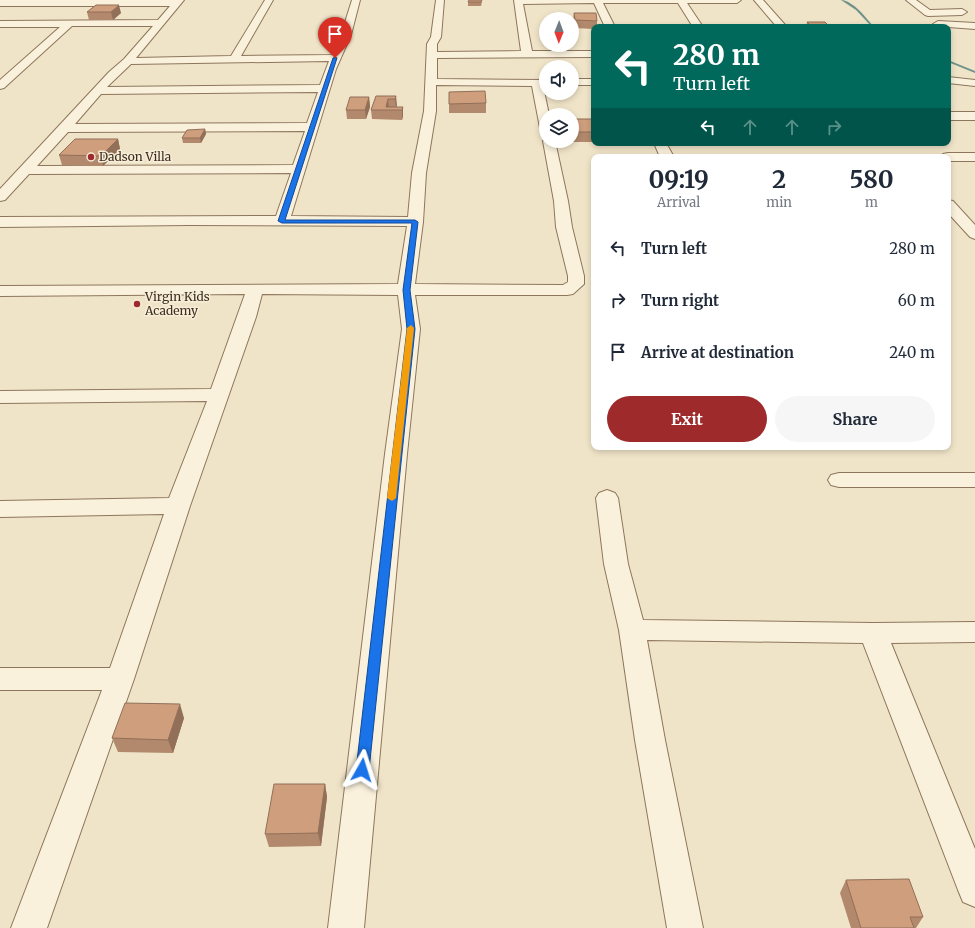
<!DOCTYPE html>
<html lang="en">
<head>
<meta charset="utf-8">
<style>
	:root { --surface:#fff; --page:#f6f6f7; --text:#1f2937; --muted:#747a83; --accent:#9e2a2b }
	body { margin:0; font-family:Merriweather,serif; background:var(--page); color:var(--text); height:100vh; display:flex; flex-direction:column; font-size:15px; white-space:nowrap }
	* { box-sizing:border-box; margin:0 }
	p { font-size:13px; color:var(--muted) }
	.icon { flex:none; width:22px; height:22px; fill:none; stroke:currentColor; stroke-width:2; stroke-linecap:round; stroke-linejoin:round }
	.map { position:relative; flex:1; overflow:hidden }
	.panel { position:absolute; left:591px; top:154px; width:360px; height:296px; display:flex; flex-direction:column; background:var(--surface); border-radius:8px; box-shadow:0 2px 6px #0003 }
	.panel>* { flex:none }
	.top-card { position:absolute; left:591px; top:24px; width:360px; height:122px; border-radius:8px; box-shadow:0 2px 6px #0003; background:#00695c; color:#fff; overflow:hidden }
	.needle { width:26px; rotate:181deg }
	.buttons { position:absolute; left:539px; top:12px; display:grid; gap:8px }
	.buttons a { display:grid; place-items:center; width:40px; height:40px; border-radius:50%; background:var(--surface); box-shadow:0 2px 6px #0003; font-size:20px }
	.pin { position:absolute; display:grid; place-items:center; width:34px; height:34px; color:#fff; margin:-41px -17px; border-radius:50% 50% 50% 0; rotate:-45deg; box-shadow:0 0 4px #0007 }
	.pin .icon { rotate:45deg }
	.me { position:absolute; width:44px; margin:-22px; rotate:6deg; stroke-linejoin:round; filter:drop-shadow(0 0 3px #0008) }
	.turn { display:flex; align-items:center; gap:14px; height:84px; padding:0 16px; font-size:18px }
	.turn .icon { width:52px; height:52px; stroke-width:2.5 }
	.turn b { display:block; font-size:28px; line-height:34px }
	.lanes { display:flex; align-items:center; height:38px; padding:0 16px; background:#0003; justify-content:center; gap:20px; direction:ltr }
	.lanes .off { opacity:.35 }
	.eta { display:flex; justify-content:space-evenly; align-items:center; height:68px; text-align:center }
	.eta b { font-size:24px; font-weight:700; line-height:28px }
	.primary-button { display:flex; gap:8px; margin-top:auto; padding:8px 16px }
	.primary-button a { flex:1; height:46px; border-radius:24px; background:var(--accent); color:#fff; font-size:16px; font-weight:700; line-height:46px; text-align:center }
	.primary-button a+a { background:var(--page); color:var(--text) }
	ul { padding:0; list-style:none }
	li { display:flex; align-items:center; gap:12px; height:52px; padding:0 16px }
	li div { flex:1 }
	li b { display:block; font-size:15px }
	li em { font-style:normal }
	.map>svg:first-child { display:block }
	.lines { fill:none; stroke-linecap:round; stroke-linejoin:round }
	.stream { fill:#6f938a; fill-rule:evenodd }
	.minor-casing { stroke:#8d765c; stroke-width:2 }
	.minor { fill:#faf1dc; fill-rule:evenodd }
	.wall { fill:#b2896c }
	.shaded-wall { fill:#916f58 }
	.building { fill:#cf9f7d; stroke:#916f58 }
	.route { fill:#1a73e8; stroke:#114b97 }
	.slow { fill:#f59e0b }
	.poi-dot { fill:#9e2a2b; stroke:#f7eed8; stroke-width:1.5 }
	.labels { text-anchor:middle; stroke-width:3; stroke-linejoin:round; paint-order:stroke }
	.far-poi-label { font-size:12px; fill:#3d2e20; stroke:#f7eed8; text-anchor:start }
</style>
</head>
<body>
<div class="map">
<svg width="975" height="928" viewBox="0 0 975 928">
	<rect width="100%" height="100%" fill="#f0e4c8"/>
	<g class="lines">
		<!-- stream -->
		<path class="stream" d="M841,0c13,1 25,18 33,27h-2l-16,-17z
			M948,60l27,11v2l-27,-11z"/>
		<defs>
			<path id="minor" d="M0,0h184l-48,58 95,-2 34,-56h8l-32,56 91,-1 9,-20 11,-35h8l-9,35 -15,34 -45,147 117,1 4,-44 12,-62 3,-67 4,-7 5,-37h8l-3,37 -4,7v8l84,-1 -7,-51h227l-4,3h-50l16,24h-10l-15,-24h-75l12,24h-10l-11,-24 -71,1 9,47h62v6l-157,1v21l109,1v6h-3l6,29h-3v17l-4,-1 -2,-3 -8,-42 -96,-1v26l-10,62 -3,49 -8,62 148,1 5,-3v-6l-12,-49 -2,-26 -11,-60 3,-3v3h9l13,60 4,26 12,49v8l-11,10 -6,1h-152l5,34 -13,125 -43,474h-36l57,-474 17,-125 -4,-34 -136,-1 -6,23 -66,189 -56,173 -87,249h-36l91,-238h-102v-22h110l54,-154 -164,3v-16l169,-3 38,-97 -207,2v-12l211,-2 34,-95 -245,2v-10l398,-2 9,-58 -218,-1 -189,2v-10l276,-1 15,-43 -262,1 -24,26 -5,1v-12l109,-117 15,-13 29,-33h-81l-68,62 -4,1v-9l60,-53h-60v-6l158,-1 12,-14h-170zM329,61l-9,24 -213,2 24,-23zM318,92l-11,31 -232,1 26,-30zM305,131l-12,34 -256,1 31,-34z
				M754,0h9l24,27h-10z
				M906,0h10l14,10 32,-1 5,3 -5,3 -34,1 -3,-1z
				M938,21l37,2v6l-40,-3 -2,-2z
				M948,77l27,3v6l-27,-3z
				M572,79h22v6h-22z
				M948,112h27v8h-27z
				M654,143h12l8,14h-14z
				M948,153h27v8h-27v-4h-7l2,-3z
				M948,200l5,1 22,24v14l-5,-2 -22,-24z
				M839,473h136v14h-136l-8,-2 -3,-5 3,-5z
				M607,490l8,3 3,5 10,66 15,56 230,3 102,-1v20l-84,1 84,206v58l-12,-5 -5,-12 -95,-247 -216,-3 18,100 38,188h-36l-32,-188 -16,-110 -15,-66 -8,-66 3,-5z"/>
		</defs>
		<!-- minor casing -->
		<use href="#minor" class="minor-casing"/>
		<!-- minor -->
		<use href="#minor" class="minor"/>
	</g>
	<!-- wall -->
	<path class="wall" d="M468,2h14l-1,4h-13z
		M96,5l25,8 -8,7h-24l-2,-8z
		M574,13l23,8v6h-3v2l-20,-1 -1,-8z
		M807,22l23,5h-24z
		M449,92l37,11v10h-37z
		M376,96h20v11h7v9l-1,4 -30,-1 -1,-9z
		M369,97l1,10 -4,12h-19l-1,-9z
		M572,119h22v23h-33v-1h11z
		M205,129l1,5 -5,9h-18l-1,-5z
		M118,139l2,10 -17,17 -41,-1 -3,-10z
		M184,718l-11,35 -55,-1 -6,-14z
		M325,784l2,13 -6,49 -52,1 -4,-13z
		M846,880l77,37 -7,11h-65l-11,-35z"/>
	<!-- shaded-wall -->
	<path class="shaded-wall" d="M119,5l2,8 -8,7 -2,-8z
		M396,96l1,9 -1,4 -1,-10z
		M369,97l1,10 -4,12 -1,-9z
		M388,99l1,10 -3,-2z
		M403,107v9l-1,4v-10z
		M205,129l1,5 -5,9 -1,-5z
		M118,139l2,10 -17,17 -2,-10z
		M180,704l4,14 -11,35 -5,-13z
		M325,784l2,13 -6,49 -3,-13z"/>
	<!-- building -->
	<path class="building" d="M469,0h13l-1,2h-13z
		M96,5h23l-8,7h-24z
		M574,13h22l1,8 -22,-1z
		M807,22h18l5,5h-18z
		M485,91l1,12 -37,1v-12z
		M376,96h20l-1,3h-7l-2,8h17l-1,3h-31z
		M350,97h19l-4,13h-19z
		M572,119h22v13h-22z
		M205,129l-5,9h-18l5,-8z
		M75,139h43l-17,17 -42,-1z
		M125,703l55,1 -12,36 -56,-2z
		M274,784h51l-7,49 -53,1z
		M909,879l14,38h-13l4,11h-53l-15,-48z"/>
	<!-- route -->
	<path class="route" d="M335,57l2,1 -52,162h130l3,2 -8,68 5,39 -46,441 -2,4 -5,1 -4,-1 -2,-4 51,-441 -4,-39 9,-67h-130l-4,-2 55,-163z"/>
	<!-- slow -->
	<path class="slow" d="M411,325l3,3 -18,170 -4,3 -5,-3 20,-170z"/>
	<!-- markers -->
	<g class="poi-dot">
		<circle cx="91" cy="157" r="4"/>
		<circle cx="137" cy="304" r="4"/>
	</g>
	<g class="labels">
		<!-- far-poi labels -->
		<g class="far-poi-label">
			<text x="99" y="161">Dadson Villa</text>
			<text x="145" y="301">Virgin Kids<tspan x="145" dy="14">Academy</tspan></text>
		</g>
	</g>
</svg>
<div class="buttons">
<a><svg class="needle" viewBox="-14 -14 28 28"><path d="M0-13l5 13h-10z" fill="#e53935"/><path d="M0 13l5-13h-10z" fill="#747a83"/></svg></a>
<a><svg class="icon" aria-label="sound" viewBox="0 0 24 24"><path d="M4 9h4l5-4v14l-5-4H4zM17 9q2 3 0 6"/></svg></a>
<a><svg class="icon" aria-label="layers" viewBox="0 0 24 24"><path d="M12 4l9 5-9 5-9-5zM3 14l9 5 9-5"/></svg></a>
</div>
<div class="pin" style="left:335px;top:58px;background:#d93025"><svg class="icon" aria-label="arrive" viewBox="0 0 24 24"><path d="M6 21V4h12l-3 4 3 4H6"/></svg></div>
<svg class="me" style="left:362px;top:770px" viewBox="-20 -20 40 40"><path d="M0-17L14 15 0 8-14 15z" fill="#1a73e8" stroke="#fff" stroke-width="4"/></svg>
<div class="top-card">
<div class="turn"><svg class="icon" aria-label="left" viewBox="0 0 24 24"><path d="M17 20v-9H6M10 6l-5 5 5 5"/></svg><div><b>280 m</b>Turn left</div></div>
<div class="lanes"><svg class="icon" aria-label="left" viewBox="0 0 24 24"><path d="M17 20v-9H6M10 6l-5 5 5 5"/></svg><svg class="icon off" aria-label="ahead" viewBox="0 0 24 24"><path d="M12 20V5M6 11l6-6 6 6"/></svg><svg class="icon off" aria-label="ahead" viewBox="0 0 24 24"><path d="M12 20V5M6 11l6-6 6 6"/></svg><svg class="icon off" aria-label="right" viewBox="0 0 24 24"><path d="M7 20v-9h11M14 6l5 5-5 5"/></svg></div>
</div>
<section class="panel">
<div class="eta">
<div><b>09:19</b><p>Arrival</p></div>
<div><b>2</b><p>min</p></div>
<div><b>580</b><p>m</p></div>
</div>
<ul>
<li><svg class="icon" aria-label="left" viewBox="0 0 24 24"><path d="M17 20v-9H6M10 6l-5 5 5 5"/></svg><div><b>Turn left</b></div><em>280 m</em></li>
<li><svg class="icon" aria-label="right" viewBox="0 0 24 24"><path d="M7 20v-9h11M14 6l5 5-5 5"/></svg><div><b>Turn right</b></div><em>60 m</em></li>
<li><svg class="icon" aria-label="arrive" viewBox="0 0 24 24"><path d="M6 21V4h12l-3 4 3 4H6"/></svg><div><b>Arrive at destination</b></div><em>240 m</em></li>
</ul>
<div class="primary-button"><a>Exit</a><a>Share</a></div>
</section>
</div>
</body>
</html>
